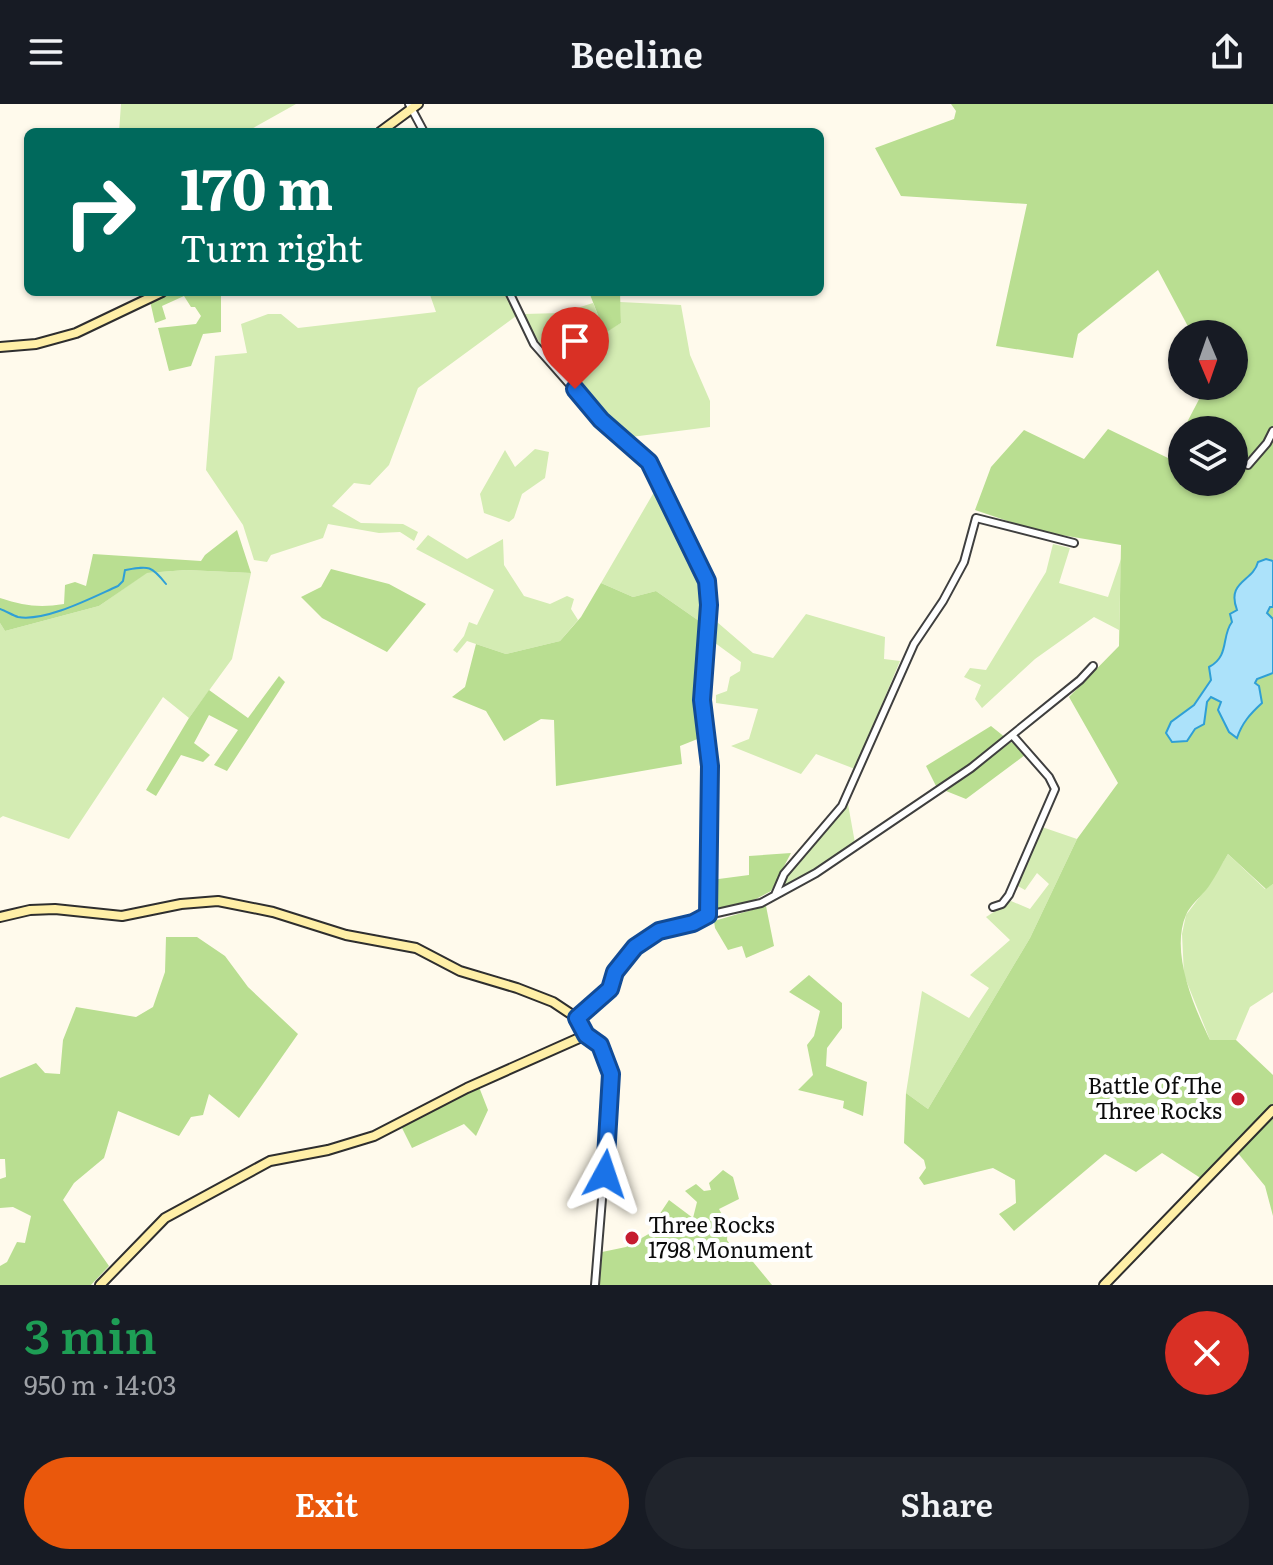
<!DOCTYPE html>
<html lang="en">
<head>
<meta charset="utf-8">
<style>
	:root { --surface:#171b24; --page:#20242c; --text:#f1f3f6; --muted:#9ea1a6; --accent:#ea580c }
	body { margin:0; font-family:Literata,serif; background:var(--page); color:var(--text); height:100vh; display:flex; flex-direction:column; font-size:30px; white-space:nowrap }
	* { box-sizing:border-box; margin:0 }
	p { font-size:26px; color:var(--muted) }
	.icon { flex:none; width:44px; height:44px; fill:none; stroke:currentColor; stroke-width:2; stroke-linecap:round; stroke-linejoin:round }
	.map { position:relative; height:1181px; overflow:hidden }
	.drawer { display:flex; flex-direction:column; background:var(--surface); flex:1 }
	.drawer>* { flex:none }
	.banner { position:absolute; left:24px; top:24px; width:800px; height:168px; border-radius:12px; box-shadow:0 2px 6px #0004; background:#00695c; color:#fff; overflow:hidden }
	.needle { width:52px; rotate:178deg }
	.buttons { position:absolute; left:1168px; top:216px; display:grid; gap:16px }
	.buttons a { display:grid; place-items:center; width:80px; height:80px; border-radius:50%; background:var(--surface); box-shadow:0 2px 6px #0004; font-size:40px }
	.pin { position:absolute; display:grid; place-items:center; width:68px; height:68px; color:#fff; margin:-82px -34px; border-radius:50% 50% 50% 0; rotate:-45deg; box-shadow:0 0 8px #0007 }
	.pin .icon { rotate:45deg }
	.me { position:absolute; width:88px; margin:-44px; rotate:5deg; stroke-linejoin:round; filter:drop-shadow(0 0 6px #0008) }
	.turn { display:flex; align-items:center; gap:28px; height:168px; padding:0 24px; font-size:36px }
	.turn .icon { width:104px; height:104px; stroke-width:2.5 }
	.turn b { display:block; font-size:56px; line-height:68px }
	.round { display:grid; place-items:center; flex:none; width:84px; height:84px; border-radius:42px; background:var(--page) }
	.headline { display:flex; align-items:center; justify-content:space-between; height:136px; padding:0 24px }
	h1 { font-size:48px; font-weight:600; line-height:60px; color:#1e9e55 }
	.button { display:flex; gap:16px; margin-top:auto; padding:16px 24px }
	.button a { flex:1; height:92px; border-radius:48px; background:var(--accent); color:#fff; font-size:32px; font-weight:600; line-height:92px; text-align:center }
	.button a+a { background:var(--page); color:var(--text) }
	header { display:flex; justify-content:space-between; align-items:center; height:104px; padding:0 24px; background:var(--surface); font-size:36px; font-weight:600 }
	.map>svg:first-child { display:block }
	.green { fill:#d4ecb3 }
	.forest { fill:#b9de91 }
	.water { fill:#ace2fa; stroke:#2f9fd6; stroke-width:2 }
	.lines { fill:none; stroke-linecap:round; stroke-linejoin:round }
	.stream { stroke:#2f9fd6; stroke-width:2 }
	.street-casing { stroke:#3f3f3f; stroke-width:10 }
	.secondary-casing { stroke:#2e2e2e; stroke-width:12 }
	.street { stroke:#fff; stroke-width:6 }
	.secondary { stroke:#ffefa7; stroke-width:8 }
	.route-casing { stroke:#114b97; stroke-width:20 }
	.route { stroke:#1a73e8; stroke-width:14 }
	.poi-dot { fill:#c51c2f; stroke:#fff; stroke-width:3 }
	.labels { text-anchor:middle; stroke-width:8; stroke-linejoin:round; paint-order:stroke }
	.poi-label { font-size:22px; fill:#0c0c0c; stroke:#fff; text-anchor:end }
</style>
</head>
<body>
<header><svg class="icon" aria-label="menu" viewBox="0 0 24 24"><path d="M4 6h16M4 12h16M4 18h16"/></svg>Beeline<svg class="icon" aria-label="share" viewBox="0 0 24 24"><path d="M12 15V3M7 8l5-5 5 5M5 13v7h14v-7"/></svg></header>
<div class="map">
<svg width="1273" height="1181" viewBox="0 0 1273 1181">
	<rect width="100%" height="100%" fill="#fffaec"/>
	<!-- green -->
	<path class="green" d="M121,0h175l-50,28h-127z
		M429,188h77l10,24 -98,72 -29,77 -19,20 -16,-2 -22,23 29,17 42,1 15,8 -4,9 -14,-9 -21,1 -51,-9 -5,14 -52,17 -4,7 -13,-2 -11,-35 -37,-55 9,-114 32,-3 -6,-29 27,-10h13l17,14 138,-16z
		M620,198l61,3 9,50 20,46v26l-79,10c-40,-33 -86,-74 -107,-123l37,-1 32,-10 12,29 16,-9z
		M535,345l14,3 -4,26 -23,16 -8,24 -5,4 -25,-9 -4,-19 25,-44 10,17z
		M657,383l46,101 -1,35 -46,-32 -23,6 -32,-14z
		M428,431l39,24 36,-20 1,26 20,31 26,8 17,-8 7,3 -3,10 7,11 -18,21 -54,13 -39,-13 -10,12 -4,-3 11,-14 5,-14 8,3 17,-35 -78,-41z
		M1053,440l17,4 -11,35 49,14 13,-38 -2,71 -25,-13 -59,42 -53,49 -7,-9 6,-14 -17,-8 6,-9 16,2 60,-98z
		M186,466l65,3 -19,86 -43,59 -26,-21 -94,142 -66,-23 -3,2v-195l5,8 94,-25 47,-33z
		M806,510l79,23 -1,22 16,2 -45,108 -39,-15 -15,20 -70,-28 18,-7 9,-30 -42,-6v-8l11,-4 3,-14 10,-6 1,-9 -30,-22 6,-18 36,31 20,5z
		M848,700l7,39 -73,46 6,-15z
		M1042,723l35,12 -47,99 -102,171 -22,-16 16,-102 47,27 20,-30 -19,-13 40,-35 -24,-23 25,-16 19,8 19,-25 -12,-11 -12,17 -9,-5z
		M1228,750l37,35 8,-5v108l-23,15 -14,33h-26l-26,-65 -2,-41 4,-19 22,-29z"/>
	<!-- forest -->
	<path class="forest" d="M951,0h322v780l-7,5 -38,-35c-7,11 -12,22 -19,32 -7,10 -19,19 -23,29 -16,37 8,92 24,125h26l37,35v29l-71,75 -40,-26 -26,19 -31,-18 -91,77 -15,-17 17,-11 -1,-23 -22,-12 -69,17 -5,-7 7,-10 -2,-8 -20,-17 2,-50 22,16 102,-171 47,-99 41,-56 -49,-86 50,-51 2,-101 -84,-14 -62,-21 16,-43 33,-37 60,29 24,-30 60,29 14,-26v50h52v-52h-51l23,-44h28v-52h-42l-34,-64 -80,64 -5,24 -77,-12 31,-142 -126,-8 -26,-48 79,-29 2,-8z
		M173,188h48v40l-18,2 -12,32 -22,5 -11,-43 38,-4 5,-8 -6,-9h-4l-7,-11 -22,10 4,13 -11,4 -5,-22z
		M589,188h31l1,31 -16,10z
		M237,426l14,43 -65,-3 -39,3 -48,33 -94,25 -5,-8v-25c24,8 40,10 64,6l1,-19 10,-3 11,4 7,-32 108,7 4,-6z
		M331,465l58,15 37,20 -39,48 -65,-34 -21,-21 20,-10z
		M601,479l32,14 23,-6 46,32 -6,59 4,56 -20,8 2,18 -126,22 -2,-66 -13,-1 -37,22 -18,-30 -34,-14 13,-10 11,-43 30,10 54,-13 21,-24z
		M279,572l6,6 -58,89 -13,-6 24,-35 -29,-15 -15,28 16,12 -7,7 -22,-7 -25,41 -10,-6 43,-72 20,-28 39,28z
		M991,622l15,12 -69,50 -11,-22z
		M1011,638l9,5 5,8 -59,44 -20,-8z
		M791,749l-20,38 -17,9 -41,10 -2,-30 38,-5v-19z
		M766,802l8,40 -28,12 -4,-12 -14,4 -13,-22 -1,-7z
		M166,833h31l28,19 23,31 50,47 -59,84 -30,-24 -6,21 -12,2 -12,19 -61,-25 -14,47 -30,25 -11,17 46,66 -18,19h-91v-19l7,-4 10,-20 8,1 6,-27 -18,-9 -13,1v-29l6,-2 -1,-18h-5v-81l36,-15 9,10 15,1 3,-34 13,-33 60,10 17,-10 12,-35z
		M809,871l33,28v25l-15,20 -1,18 41,16 -4,34 -20,-8 1,-7 -46,-11 15,-15 -6,-30 7,-9 6,-25 -31,-19z
		M479,983l9,23 -12,26 -12,-12 -52,24 -11,-22z
		M1273,1012v100l-8,-30 -28,-34z
		M723,1066l10,7 6,22 -20,10 9,17 -1,14 8,12 5,-6 32,39h-173l3,-33 24,-5 33,-19v-13l10,-15 24,18 4,-16 -12,-11 11,-7 8,7 7,-1 -2,-7z"/>
	<!-- water -->
	<path class="water" d="M1266,455l7,2v46h-3l-3,6 6,6v54l-16,6 -2,4 4,3 3,17c-12,11 -20,20 -25,35l-8,-6 -11,-22 3,-8 -10,-5 -4,5 -3,22 -9,5 -8,12 -15,1 -6,-9 5,-11 23,-17 17,-25 -2,-13c21,-11 12,-31 23,-45l-2,-8 7,-4c-11,-29 16,-28 21,-48z"/>
	<g class="lines">
		<!-- stream -->
		<path class="stream" d="M0,505c6,2 12,6 18,8 28,5 75,-20 100,-31l5,-5 2,-11c24,-4 26,-5 41,14"/>
		<defs>
			<path id="street" d="M409,0l15,28
				M509,188l25,52 67,76 48,42 58,119 2,24 -7,95 8,66 -2,149
				M1248,361l19,-22 6,-12
				M775,791l9,-21 58,-68 72,-162 29,-43 21,-39 12,-44 98,25
				M993,803l9,-3 7,-9 46,-106 -6,-12 -36,-41
				M577,914l33,-29 5,-17 20,-25 24,-16 34,-8 15,-8 53,-12 55,-30 155,-105 109,-88 13,-14
				M586,931c19,10 24,32 25,53l-16,197"/>
			<path id="secondary" d="M380,28l38,-28
				M0,243l36,-3 40,-11 86,-41
				M0,813l30,-7 25,-1 67,7 59,-12 37,-3 55,11 73,23 70,13 44,23 57,17 36,14 24,16 9,17 -119,53 -93,48 -46,14 -58,11 -105,57 -65,67
				M1104,1181l169,-175"/>
		</defs>
		<!-- street casing -->
		<use href="#street" class="street-casing"/>
		<!-- secondary casing -->
		<use href="#secondary" class="secondary-casing"/>
		<!-- street -->
		<use href="#street" class="street"/>
		<!-- secondary -->
		<use href="#secondary" class="secondary"/>
	</g>
	<g class="lines">
		<defs>
			<path id="route" d="M575,285l26,31 48,42 58,119 2,24 -7,95 8,66 -2,149 -15,8 -34,8 -24,16 -20,25 -5,17 -33,29 9,17 14,10 11,29 -6,100"/>
		</defs>
		<!-- route casing -->
		<use href="#route" class="route-casing"/>
		<!-- route -->
		<use href="#route" class="route"/>
	</g>
	<!-- markers -->
	<g class="poi-dot">
		<circle cx="1238" cy="995" r="8"/>
		<circle cx="632" cy="1134" r="8"/>
	</g>
	<g class="labels">
		<!-- poi labels -->
		<g class="poi-label">
			<text x="1222" y="990">Battle Of The<tspan x="1222" dy="25">Three Rocks</tspan></text>
			<text x="648" y="1129" text-anchor="start">Three Rocks<tspan x="648" dy="25">1798 Monument</tspan></text>
		</g>
	</g>
</svg>
<div class="buttons">
<a><svg class="needle" viewBox="-14 -14 28 28"><path d="M0-13l5 13h-10z" fill="#e53935"/><path d="M0 13l5-13h-10z" fill="#9ea1a6"/></svg></a>
<a><svg class="icon" aria-label="layers" viewBox="0 0 24 24"><path d="M12 4l9 5-9 5-9-5zM3 14l9 5 9-5"/></svg></a>
</div>
<div class="pin" style="left:575px;top:285px;background:#d93025"><svg class="icon" aria-label="arrive" viewBox="0 0 24 24"><path d="M6 21V4h12l-3 4 3 4H6"/></svg></div>
<svg class="me" style="left:605px;top:1070px" viewBox="-20 -20 40 40"><path d="M0-17L14 15 0 8-14 15z" fill="#1a73e8" stroke="#fff" stroke-width="4"/></svg>
<div class="banner">
<div class="turn"><svg class="icon" aria-label="right" viewBox="0 0 24 24"><path d="M7 20v-9h11M14 6l5 5-5 5"/></svg><div><b>170 m</b>Turn right</div></div>
</div>
</div>
<section class="drawer">
<div class="headline"><div><h1>3 min</h1><p>950 m · 14:03</p></div><a class="round" style="background:#d93025;color:#fff"><svg class="icon" aria-label="close" viewBox="0 0 24 24"><path d="M6 6l12 12M18 6L6 18"/></svg></a></div>
<div class="button"><a>Exit</a><a>Share</a></div>
</section>
</body>
</html>
